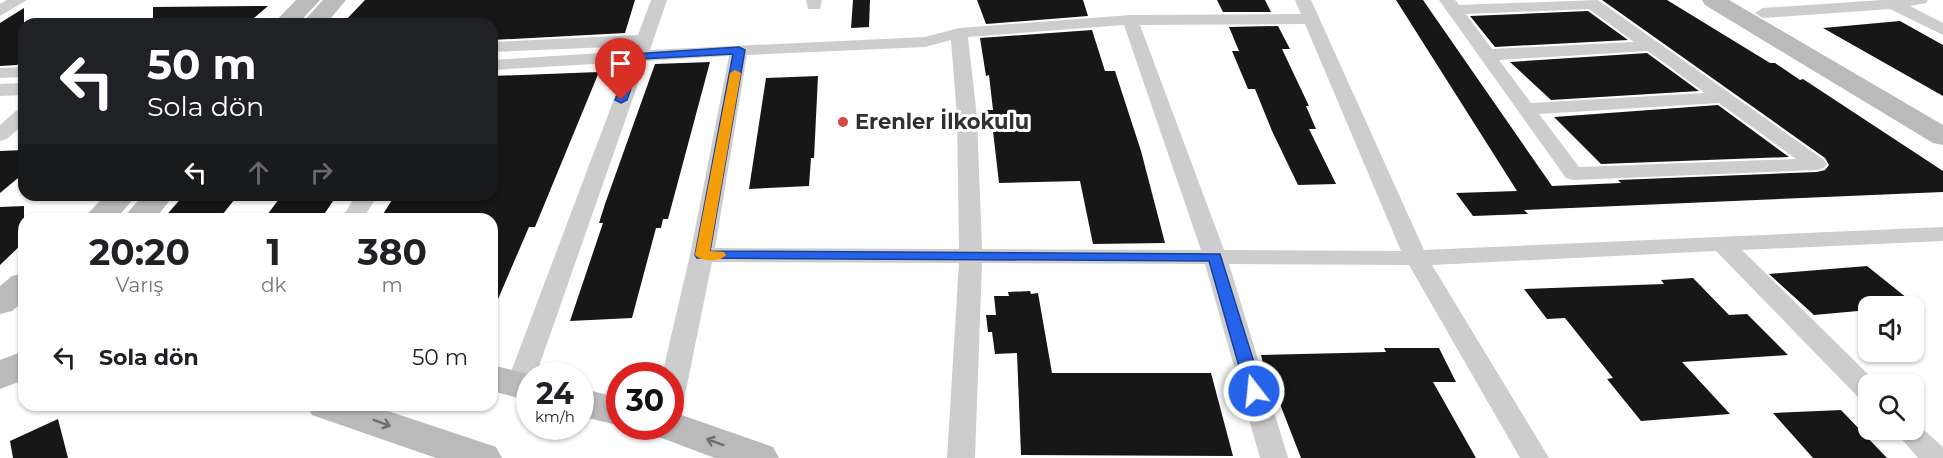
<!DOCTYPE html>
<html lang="tr">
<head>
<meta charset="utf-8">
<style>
	:root { --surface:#fff; --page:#f6f6f6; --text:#202124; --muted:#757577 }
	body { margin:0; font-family:Montserrat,sans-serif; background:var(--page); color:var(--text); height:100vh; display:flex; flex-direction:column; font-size:22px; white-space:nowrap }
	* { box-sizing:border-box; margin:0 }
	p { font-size:20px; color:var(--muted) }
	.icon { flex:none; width:33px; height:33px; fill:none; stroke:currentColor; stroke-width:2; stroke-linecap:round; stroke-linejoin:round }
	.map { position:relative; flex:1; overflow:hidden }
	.panel { position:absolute; left:18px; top:213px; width:480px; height:198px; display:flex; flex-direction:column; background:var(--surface); border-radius:18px; box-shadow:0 2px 4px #0004 }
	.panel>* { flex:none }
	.top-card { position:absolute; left:18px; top:18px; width:480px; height:183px; border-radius:18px; box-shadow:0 2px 4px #0004; background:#202124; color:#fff; overflow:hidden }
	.controls { position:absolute; left:1858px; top:296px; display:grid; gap:12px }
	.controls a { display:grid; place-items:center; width:66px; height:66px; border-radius:12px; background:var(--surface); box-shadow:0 2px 4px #0004; font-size:30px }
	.speed { position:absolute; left:516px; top:362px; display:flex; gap:12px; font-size:30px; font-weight:700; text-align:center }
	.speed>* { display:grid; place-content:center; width:78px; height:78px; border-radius:50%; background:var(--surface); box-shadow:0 2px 4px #0004; line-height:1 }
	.speed small { font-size:15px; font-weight:400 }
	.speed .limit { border:9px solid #d22; background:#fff; color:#111 }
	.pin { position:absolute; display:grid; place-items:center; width:51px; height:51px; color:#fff; margin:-62px -26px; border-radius:50% 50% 50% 0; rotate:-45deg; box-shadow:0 0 6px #0007 }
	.pin .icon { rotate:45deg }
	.me { position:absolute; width:66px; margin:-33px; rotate:344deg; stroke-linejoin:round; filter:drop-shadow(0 0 4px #0008) }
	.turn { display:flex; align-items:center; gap:21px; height:126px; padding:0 30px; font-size:27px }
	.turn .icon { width:78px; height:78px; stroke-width:2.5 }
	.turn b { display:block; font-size:42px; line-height:51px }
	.lanes { display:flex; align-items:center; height:57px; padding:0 30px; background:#0003; justify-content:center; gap:30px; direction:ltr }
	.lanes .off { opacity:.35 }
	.eta { display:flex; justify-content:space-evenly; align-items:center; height:102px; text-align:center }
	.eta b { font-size:36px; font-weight:700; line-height:42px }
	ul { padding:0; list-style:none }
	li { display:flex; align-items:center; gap:18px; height:84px; padding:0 30px }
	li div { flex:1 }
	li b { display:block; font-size:22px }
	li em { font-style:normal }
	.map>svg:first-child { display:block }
	.building { fill:#171717 }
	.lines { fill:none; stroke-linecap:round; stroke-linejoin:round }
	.street { fill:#cdcdcd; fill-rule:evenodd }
	.secondary { fill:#bababa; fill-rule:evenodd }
	.oneway { stroke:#6e6e6e }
	.route { fill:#2563eb; stroke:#184099; stroke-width:1.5 }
	.slow { fill:#f59e0b }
	.poi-dot { fill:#d74743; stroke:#fff; stroke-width:2 }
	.labels { text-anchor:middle; stroke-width:6; stroke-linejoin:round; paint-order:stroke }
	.poi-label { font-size:21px; font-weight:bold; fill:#303030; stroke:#fff; text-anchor:start }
</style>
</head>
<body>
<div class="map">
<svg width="1943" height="458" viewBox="0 0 1943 458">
	<rect width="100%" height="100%" fill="#fff"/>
	<!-- building -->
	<path class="building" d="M365,0h270l-10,33 -133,7v-16h-150z
		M853,0h17l-1,27 -18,1z
		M977,0h106l5,16 -102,8z
		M1217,0h48l6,12h-48z
		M1396,0h27l129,186 69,-3 -3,-3 199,-8 8,-2 4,-5 -4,-7 -223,-158h65l103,63h5l25,17 3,-1 140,92v21l-419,18 4,4 -55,2 -17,-23 61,-2z
		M268,6l-21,18h-94v-17z
		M24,8v51l-7,6 -17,1v-43z
		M1588,11l40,29 -133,7 -25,-31z
		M1900,21l43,24v51l-120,-68z
		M1278,26l12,23h-8l27,57h-3l10,23h-7l27,55 -38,1 -26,-54 -17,-42h-7l-16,-38h7l-10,-24z
		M1092,30l13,41h10l26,80 24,92 -72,1 -13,-63 -81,2 -6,-52h-5l-2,-21h7l-4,-35 -3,1 -6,-38z
		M1647,53l52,38 -148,9 -41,-38z
		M710,62l-42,157h-5l-2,9h-5l-24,90 -62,3 33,-98h-4l6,-19 50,-140z
		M599,72l-64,155h-6l-37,86v-94h-112l15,-24h97v-119z
		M818,76l-4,82h-3l-2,28 -60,3 17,-111z
		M1718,105l71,52 -188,7 -47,-47z
		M24,150v23l-24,20v-42z
		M184,195h54l-19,24h-56z
		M282,195h55l-16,24h-57z
		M24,206v36l-24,23v-58z
		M1867,266l50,40h-48v4l-55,5 -45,-41z
		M1693,278l36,37 18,-1 41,41 -106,7 48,52 -89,7 -34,-42 6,-1 -48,-60 -18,1 -23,-30 140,-5 -3,-4z
		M1030,291l1,3 7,-1 14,80h159l22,83 -212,-1 -4,-102 -22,1 -3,-22h-4l-2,-17h10l-2,-19h15l-1,-4z
		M1384,348h55l17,34h-23l43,76h-175l-23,-59h-6l-11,-44 125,-3z
		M1841,410l46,48h-74l-40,-45z
		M58,419l10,39h-55l-3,-17z"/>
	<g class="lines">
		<!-- street -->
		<path class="street" d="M7,0h20l-27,16v-12z
			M651,0h16l-17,50 275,-13 34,-9 171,-13 171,-1 -6,-14h16l113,250 519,-23v14l-201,9 136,134h-9v17l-10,-3 -143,-147 -284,14 117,193h-29l-111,-193 -180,-1 59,194h-28l-55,-194 -223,-1 -7,195h-28l12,-195 -247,-1 -28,138 -4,7 -10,3v-35h-8l28,-120 39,-199 -83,5 -110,314h-6l-2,17 -9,3 -9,-3 -4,-7 122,-323 -136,8v-10l140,-9 2,-5 -142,6v-10l146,-7zM1305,24l96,227 -177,-1 -84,-225zM1124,25l77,225 -219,-1 -5,-132 -9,-80zM951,40l6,77 2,132 -244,-1 32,-193 178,-8z
			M806,0h16l-2,9h-12z
			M1439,0h16l4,5 139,-5 226,160 3,4 -3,4 -7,2 -244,10 -7,-2zM1589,9l45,33 -142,7 -26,-35zM1648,51l57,42 -174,10 -32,-43zM1719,103l77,56 -217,8 -40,-53z
			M1883,0h45l-2,3 -16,3 33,17v12l-53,-26 -127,9 -8,-5 8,-5z
			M24,67v10l-24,1v-10z
			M24,83v12l-24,1v-12z
			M24,108v16l-17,15 -7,2v-16l17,-15z
			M356,195h22l-15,24h-22z
			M1914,421l29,26v11h-25l-25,-29h21z"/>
		<!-- secondary -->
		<path class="secondary" d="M296,0h24l-22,24h-25z
			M323,0h23l-20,24h-25z
			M1702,0h27l214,125v20l-10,-2 -228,-138z
			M105,195h32l-21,24h-33z
			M143,195h31l-19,24h-33z
			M24,273v28l-12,10 -12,3v-28l12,-10z
			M24,351v29l-24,9v-29z
			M492,365l40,10h-2v26l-38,-10z
			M580,388l40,10 1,28 -41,-10z
			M307,405h63l126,42 6,11h-66l-124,-43z
			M670,411l103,36 6,11h-64l-59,-22 -6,-10h20z"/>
	</g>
	<!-- one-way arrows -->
	<defs><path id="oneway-shaft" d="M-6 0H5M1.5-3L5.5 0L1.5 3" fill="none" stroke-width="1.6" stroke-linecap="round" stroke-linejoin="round" transform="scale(1.5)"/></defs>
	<g class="oneway">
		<use href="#oneway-shaft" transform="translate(382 423) rotate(20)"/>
		<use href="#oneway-shaft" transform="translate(715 442) rotate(-160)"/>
	</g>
	<!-- route -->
	<path class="route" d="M739,47l6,3 -35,201 510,3 43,137 -3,4h-11l-3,-4 -37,-130 -512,-3 -2,-3 38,-201 -92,5 -14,41 -6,3 -6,-3 18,-46z"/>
	<!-- slow -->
	<path class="slow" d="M735,70l6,3 -31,178 14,1 2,3c-6,7 -24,7 -31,0l35,-182z"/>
	<!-- markers -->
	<circle class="poi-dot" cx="843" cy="122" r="6"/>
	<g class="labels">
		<!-- poi labels -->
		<g class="poi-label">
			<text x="855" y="129">Erenler İlkokulu</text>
		</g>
	</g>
</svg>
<div class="controls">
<a><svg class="icon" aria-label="sound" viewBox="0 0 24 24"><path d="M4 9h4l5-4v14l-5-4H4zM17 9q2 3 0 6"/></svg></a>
<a><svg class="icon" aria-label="search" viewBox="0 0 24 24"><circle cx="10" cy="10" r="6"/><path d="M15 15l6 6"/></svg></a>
</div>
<div class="speed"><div>24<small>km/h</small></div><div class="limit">30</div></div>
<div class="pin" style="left:621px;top:100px;background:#d93025"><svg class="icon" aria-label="arrive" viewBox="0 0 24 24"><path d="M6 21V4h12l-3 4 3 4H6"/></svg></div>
<svg class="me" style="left:1254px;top:391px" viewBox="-20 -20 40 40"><circle r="17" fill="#2563eb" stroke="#fff" stroke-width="3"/><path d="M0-11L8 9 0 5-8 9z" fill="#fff"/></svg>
<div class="top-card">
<div class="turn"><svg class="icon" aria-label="left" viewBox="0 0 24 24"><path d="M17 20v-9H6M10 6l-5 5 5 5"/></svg><div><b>50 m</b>Sola dön</div></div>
<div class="lanes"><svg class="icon" aria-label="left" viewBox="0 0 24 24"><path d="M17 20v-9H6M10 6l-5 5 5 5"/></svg><svg class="icon off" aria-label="ahead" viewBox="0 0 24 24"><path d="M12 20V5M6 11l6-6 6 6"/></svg><svg class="icon off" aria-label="right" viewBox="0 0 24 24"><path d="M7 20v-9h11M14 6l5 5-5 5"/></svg></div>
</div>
<section class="panel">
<div class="eta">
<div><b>20:20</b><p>Varış</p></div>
<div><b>1</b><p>dk</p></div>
<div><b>380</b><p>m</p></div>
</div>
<ul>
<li><svg class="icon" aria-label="left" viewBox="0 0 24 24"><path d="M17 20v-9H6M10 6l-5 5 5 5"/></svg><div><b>Sola dön</b></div><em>50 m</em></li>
</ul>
</section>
</div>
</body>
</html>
